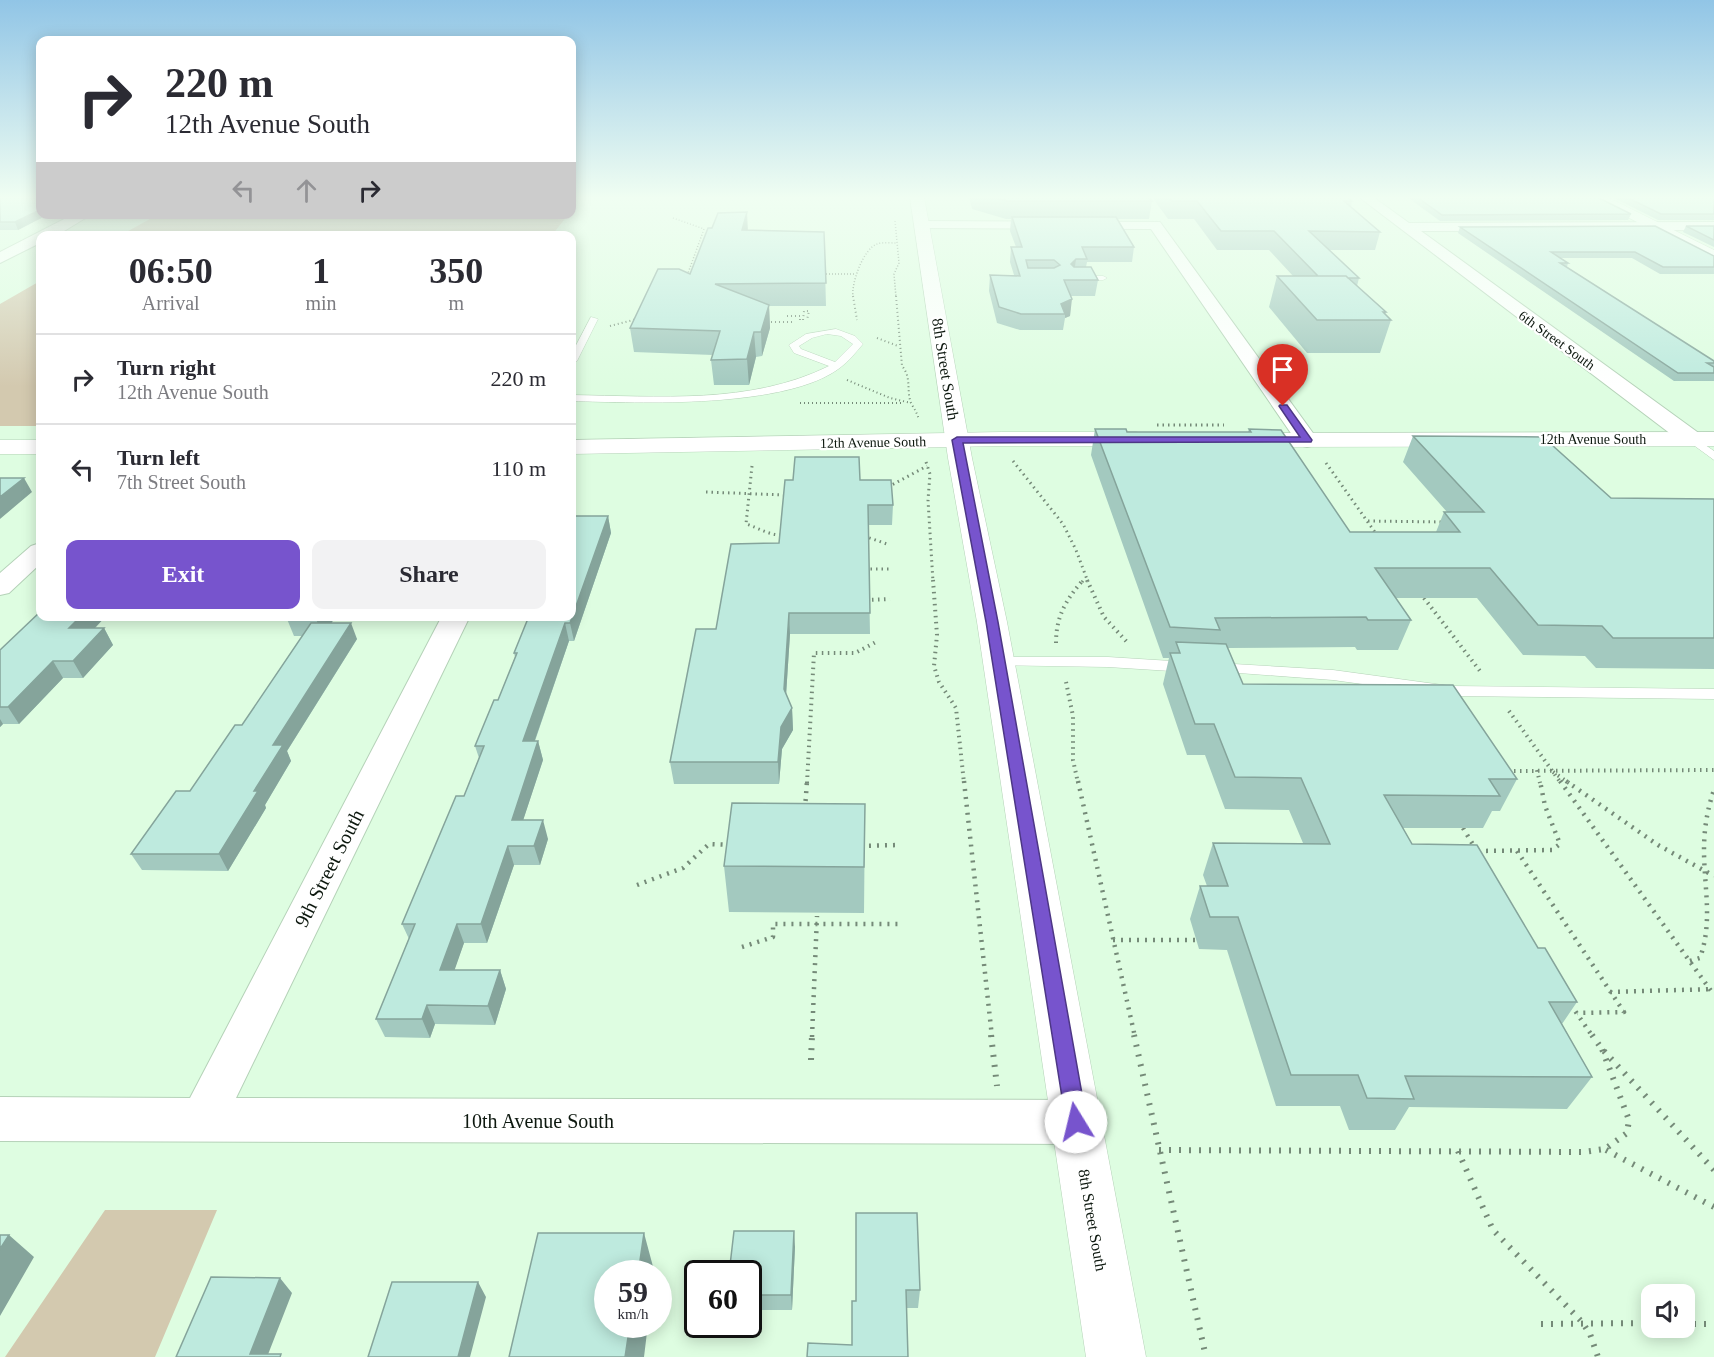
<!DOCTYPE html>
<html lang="en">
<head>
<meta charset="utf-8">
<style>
	:root { --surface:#fff; --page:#f2f2f3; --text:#2b2b33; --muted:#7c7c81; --line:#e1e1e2; --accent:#7754cd }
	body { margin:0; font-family:"Times New Roman",serif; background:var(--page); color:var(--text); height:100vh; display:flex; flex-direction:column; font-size:22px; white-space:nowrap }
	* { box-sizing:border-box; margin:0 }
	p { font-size:20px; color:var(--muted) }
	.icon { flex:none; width:33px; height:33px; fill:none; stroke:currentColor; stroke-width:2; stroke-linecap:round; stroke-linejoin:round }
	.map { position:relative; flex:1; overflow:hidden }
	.drawer { position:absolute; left:36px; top:231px; width:540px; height:390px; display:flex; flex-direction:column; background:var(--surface); border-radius:12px; box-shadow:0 3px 15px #0003 }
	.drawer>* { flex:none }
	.top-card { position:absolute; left:36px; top:36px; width:540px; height:183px; border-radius:12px; box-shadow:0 3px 15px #0003; background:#fff; color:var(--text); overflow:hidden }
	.tools { position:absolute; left:1641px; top:1284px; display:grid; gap:12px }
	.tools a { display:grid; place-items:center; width:54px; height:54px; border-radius:12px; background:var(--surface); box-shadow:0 3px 15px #0003; font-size:30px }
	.speed { position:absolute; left:594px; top:1260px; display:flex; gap:12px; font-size:30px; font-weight:700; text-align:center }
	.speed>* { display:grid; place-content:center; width:78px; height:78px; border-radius:50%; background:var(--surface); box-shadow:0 3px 15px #0003; line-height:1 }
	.speed small { font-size:15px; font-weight:400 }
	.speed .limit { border:3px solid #111; border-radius:9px; background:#fff; color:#111 }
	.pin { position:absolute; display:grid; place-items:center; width:51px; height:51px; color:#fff; margin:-62px -26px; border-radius:50% 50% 50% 0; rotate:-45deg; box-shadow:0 0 6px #0007 }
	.pin .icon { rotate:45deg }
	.me { position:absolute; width:66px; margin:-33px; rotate:351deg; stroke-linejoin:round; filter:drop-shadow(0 0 4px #0008) }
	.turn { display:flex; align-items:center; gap:21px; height:126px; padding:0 30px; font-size:27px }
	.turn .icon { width:78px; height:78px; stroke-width:2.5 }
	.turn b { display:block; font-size:42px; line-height:51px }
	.lanes { display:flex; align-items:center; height:57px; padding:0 30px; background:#0003; justify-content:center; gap:30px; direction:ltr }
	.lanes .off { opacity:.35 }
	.eta { display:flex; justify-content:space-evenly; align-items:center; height:102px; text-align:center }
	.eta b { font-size:36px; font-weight:700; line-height:42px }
	.cta { display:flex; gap:12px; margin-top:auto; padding:12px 30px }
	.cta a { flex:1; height:69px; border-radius:12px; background:var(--accent); color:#fff; font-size:24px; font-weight:700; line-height:69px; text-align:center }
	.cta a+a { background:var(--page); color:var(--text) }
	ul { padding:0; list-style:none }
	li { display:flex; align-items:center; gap:18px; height:90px; padding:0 30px; border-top:2px solid var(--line) }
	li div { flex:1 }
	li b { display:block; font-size:22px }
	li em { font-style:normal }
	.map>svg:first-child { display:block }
	.green { fill:#d3c9af }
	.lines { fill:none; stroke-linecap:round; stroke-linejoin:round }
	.service-casing { stroke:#b5d2b8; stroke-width:1 }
	.minor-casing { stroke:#b5d2b8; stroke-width:2 }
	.tertiary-casing { stroke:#b5d2b8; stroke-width:1 }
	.primary-casing { stroke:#b5d2b8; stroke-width:1 }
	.path-far5 { stroke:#758a78; stroke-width:1.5; stroke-dasharray:1 2; stroke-linecap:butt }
	.path-far4 { stroke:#758a78; stroke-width:2; stroke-dasharray:1 3; stroke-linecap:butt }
	.path-far3 { stroke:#758a78; stroke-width:3; stroke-dasharray:1.5 4; stroke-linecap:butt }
	.path-far2 { stroke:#758a78; stroke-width:4; stroke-dasharray:1.5 4.5; stroke-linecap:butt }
	.path-far1 { stroke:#758a78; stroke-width:4.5; stroke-dasharray:2 6; stroke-linecap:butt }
	.path { stroke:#758a78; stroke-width:6; stroke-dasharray:2 8; stroke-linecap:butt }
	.service { fill:#fff; fill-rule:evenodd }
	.minor { fill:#fff; fill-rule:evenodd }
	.tertiary { fill:#fff; fill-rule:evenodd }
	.primary { fill:#fff; fill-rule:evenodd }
	.wall { fill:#a3c9bf }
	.shaded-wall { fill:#85a49b }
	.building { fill:#beeade; stroke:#85a49b; stroke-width:1.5; fill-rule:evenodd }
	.route { fill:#7754cd; stroke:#4d3785; stroke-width:1.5 }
	.labels { text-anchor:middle; stroke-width:4.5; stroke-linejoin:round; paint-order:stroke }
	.far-street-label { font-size:14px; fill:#0d180f; stroke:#fff }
	.street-label { font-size:16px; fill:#0d180f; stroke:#fff }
	.near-street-label { font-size:20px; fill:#0d180f; stroke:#fff }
</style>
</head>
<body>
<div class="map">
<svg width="1714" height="1357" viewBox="0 0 1714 1357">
	<rect width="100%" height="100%" fill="#defde1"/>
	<!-- green -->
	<path class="green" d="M159,214h409v1l-16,20h-431z
		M40,281v145h-40v-122z
		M105,1210h112l-62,147h-150z"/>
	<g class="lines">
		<defs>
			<path id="service" d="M1078,276h25l4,2 -4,2h-28l-1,-2z
				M591,317l7,2 -21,42 -5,3v-11z
				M836,329l19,7 8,8c-7,8 -14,17 -22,23 -53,42 -203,36 -269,34v-6c86,1 178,10 257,-29l-35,-13 -5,-8 17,-11zM827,334l14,2 12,8 -18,18 -34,-13 -2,-3 13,-8z
				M1692,436l22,15v9l-26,-19v-4z
				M999,657h109l79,5 7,5 -7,5 -79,-5 -114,-2 -2,-3z
				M1217,663l116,7 117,16 264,3v10l-264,-3 -117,-16 -121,-9 -2,-3 2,-3z"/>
			<path id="minor" d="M1359,197h14l36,26 305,-1v8l-293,1 279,203 3,5 -3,5 -8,1 -8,-1z
				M74,214h18l-36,22h-16v7l-40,20v-11z
				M922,221l238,1 158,218 -3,5 -8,2 -8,-2 -148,-216 -234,-1 -2,-3z
				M40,543v21l-31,29 -9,2v-22l31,-27z
				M442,616h28l-234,482 840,2 16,7 7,15 -7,15 -16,7 -1076,-3v-44l190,1z"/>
			<path id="tertiary" d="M1589,197h18l107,53v12z
				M1002,432h134l8,2 4,5 -4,5 -8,2h-134l-430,8v-14z
				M1714,432v14l-469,1 -8,-2 -4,-5 4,-5 8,-2z
				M0,440h40v14h-40z"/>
			<path id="primary" d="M910,197h14l48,261 35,164 139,735h-60l-109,-735 -29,-164z"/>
		</defs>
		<!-- service casing -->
		<use href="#service" class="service-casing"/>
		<!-- minor casing -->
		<use href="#minor" class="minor-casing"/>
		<!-- tertiary casing -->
		<use href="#tertiary" class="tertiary-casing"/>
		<!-- primary casing -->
		<use href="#primary" class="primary-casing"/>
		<!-- path-far5 -->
		<path class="path-far5" d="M673,218l31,11 -17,47
			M895,221l4,42 -5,11 2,23
			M820,274h36
			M853,297c-2,-13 10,-48 24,-53 5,-2 14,-1 20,-1"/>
		<!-- path-far4 -->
		<path class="path-far4" d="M853,296l4,24
			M896,296l6,70c10,12 4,24 9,37 3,6 6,9 8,17
			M787,316h13v4h3l1,-9h5l-2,9
			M771,322h23
			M610,326l27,-7
			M877,338l21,8
			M847,380l43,18 21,5
			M800,403h104"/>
		<!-- path-far3 -->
		<path class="path-far3" d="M1157,425h67
			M1013,461l50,63 13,26 12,32
			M926,462l4,12 -2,26 5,82
			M1326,463l51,72
			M752,466l-6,58c13,4 22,11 36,11
			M888,487l39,-21
			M706,492l78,3
			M1368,521l77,1
			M864,536l23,8
			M865,569h24
			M1082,582l3,-4"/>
		<!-- path-far2 -->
		<path class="path-far2" d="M933,580l4,55 -3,31 5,16 17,26 8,75
			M1087,580l17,37 23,25
			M1424,598l56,73
			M866,600l24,-1
			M1056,643c0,-27 10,-43 27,-63
			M1066,682l7,34v44l5,23
			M1509,711l52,72
			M1537,770l3,13
			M1508,771l206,-1
			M1553,772l16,11
			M807,783l7,-130h41l21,-11"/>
		<!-- path-far1 -->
		<path class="path-far1" d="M964,781l28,256
			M1078,781l57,256
			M1560,781l154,214
			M1566,781l92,64 56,31
			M805,809l2,-28
			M1463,828l12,20
			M861,846l38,-1
			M1478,851l74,-1 8,-6 -15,-38 -5,-25
			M1517,851l107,161 -47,1
			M637,885l46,-17 26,-24 22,1
			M1113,940h83
			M742,947l31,-10v-13h130
			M1690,961l10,-3c13,-37 4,-70 4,-108 0,-20 3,-40 10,-60
			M1610,992l104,-3
			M1571,1005l22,32
			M812,1037l5,-121"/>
		<!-- path -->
		<path class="path" d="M991,1035l6,51
			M1134,1035l72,322
			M1592,1035l10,14 112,121
			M811,1060l1,-25
			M1159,1150l424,2 22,-3 22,-16 2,-13 -27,-71
			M1606,1150l108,57
			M1458,1151l35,79 89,92 8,12 8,23
			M1541,1324l111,-1
			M1684,1324h30"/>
		<!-- service -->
		<use href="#service" class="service"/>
		<!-- minor -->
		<use href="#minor" class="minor"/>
		<!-- tertiary -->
		<use href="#tertiary" class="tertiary"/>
		<!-- primary -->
		<use href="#primary" class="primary"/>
	</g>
	<!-- wall -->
	<path class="wall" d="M0,197l40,17h9l-31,16h-18z
		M969,197h179l4,4 -3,18h-32l17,28 -2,15h-45l-1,5 12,13 -3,16h-24l-1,20 -5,2 -2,12h-43l-23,-7 -8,-32 1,-16h24l-4,-13 1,-15h5l-6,-16 1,-12h-5l-34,-10z
		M1152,197h195l5,4 -1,6 29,25 -5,18h-46l30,28 -2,8 29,26 -1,3 6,5 -11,33h-73l-38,-46 8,-31h16l-24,-26h-52l-23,-31h-26z
		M1407,197h190l34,17 -3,6 -188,1z
		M1612,197h102v23h-56z
		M1686,226h28v21l-31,-15z
		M1460,227l254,29v18h-54l-28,-16h-71l7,5 -1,4 147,94v20h-40l-216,-148z
		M748,230l76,2 2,74h-57l1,22 -8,28 -6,1 -7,28h-35l-3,-25 2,-5 -79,-3 -4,-24 60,-54z
		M1095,429l32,3h121l1,-3 101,103h86l8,-20h3l-44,-50 10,-26 198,62 103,1v170l-118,-1 -11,-12 -62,-1 -46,-57h-82l16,22 -13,30h-41l-2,-3 -127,1 15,36 274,95 -17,32h-8l-9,17h-80l9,16 126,104 39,54 -15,22 30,53 -25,32 -158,-2 -14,23h-46l-9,-24h-64l-49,-156 -28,-1 -9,-30 10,-33h7l-4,-11 10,-32h90l-14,-33 -64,-1 -20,-54h-18l-24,-71 6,-26h-6l-72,-203z
		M860,480l33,25 -1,20h-24l2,109h-80l-4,61 6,13 1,22 -11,19 -3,35h-105l-4,-22 46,-133 63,-86z
		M608,516l3,17 -37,108h-5l-34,100h3l5,19 -20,60 25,19 -8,26h-26l-27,78h-23l-10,27h46l6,19 -11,36 -60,-1 -5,14 -45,-1 -9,-18 33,-80 -7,-15 62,-128 15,-38 -4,-12 23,-46 17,-43 -1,-4z
		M40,616h66l-11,12h9l9,17 -30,33h-20l-44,46h-16l-3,3v-77z
		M289,616h47l-5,7 26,16 -70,112 4,10 -26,44 1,3 -38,63 -86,-1 -11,-16 59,-63 52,-66 60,-89h-8l-7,-17z
		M865,804l-1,109 -135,-1 -5,-46z
		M856,1213l64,77 -2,18h-12l-54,37 4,-44z
		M795,1247l-3,63h-44v-36z"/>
	<!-- shaded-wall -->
	<path class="shaded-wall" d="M40,210v4h9l-31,16 -3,-8z
		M747,212l1,20 -6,-2z
		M1076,259l-2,15 -3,-10z
		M1072,299l-2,17 -5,2v-4l-4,-10z
		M769,305l1,23 -8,28 -1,-24z
		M754,332l2,25 -7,28 -2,-26z
		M24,478l8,14 -32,27v-22z
		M608,516l3,17 -37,108 -4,-18z
		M789,613l1,21 -5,77 -1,-22z
		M81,616h25l-27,29 -10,-17z
		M318,616h18l-13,20 -7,-17z
		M351,623l6,16 -70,112 4,10 -26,44 1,3 -38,63 -9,-17 35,-63 19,-46z
		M565,623l4,18 -41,119 -5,-19z
		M104,628l9,17 -30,33 -10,-17z
		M53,661l10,17 -44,46 -11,-17z
		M792,708l1,22 -11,19 -3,35 -1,-22 3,-35z
		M0,719l3,5 -3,3z
		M538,741l5,19 -26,79 -5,-19z
		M543,820l5,19 -8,26 -6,-19z
		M508,846l6,19 -27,78 -6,-19z
		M457,924l7,19 -16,46 -8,-19z
		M500,970l6,19 -11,36 -7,-19z
		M427,1005l8,19 -5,14 -8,-19z
		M794,1231l1,16 -3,63 -1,-15z
		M644,1233l11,41h-17z
		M9,1235l25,22 -34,59v-67z
		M280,1278l12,15 -25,64 -17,-3z
		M478,1282l8,15 -16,60h-12z
		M630,1324h18l-4,33h-19z"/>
	<!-- building -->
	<path class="building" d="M0,197h40v13l-25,12h-15z
		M993,197h155l4,4h-145z
		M1168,197h179l5,4h-8l36,31 -71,-1 50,47h-11l-2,-2h-28l-44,-45h-53l-24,-30h-25z
		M1417,197h180l34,17 -189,1z
		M1626,197h88v17h-53z
		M747,212l-5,18 82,2 2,51 -111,1 54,21 -8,27h-7l-7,27 -36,1 9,-29 -90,-3 28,-59h21l11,5 18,-46h4l6,-15z
		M1012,217h104l18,30h-52l5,12h-11l-5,5 3,3h17l7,13h-34l8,19 -11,5 4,10h-44l-22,-7 -9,-32 30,1 -9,-29h11zM1026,260h28l6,5 -6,3h-26z
		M1655,226l59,30v11h-51l-28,-15h-84l17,11h-8l154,98v2h-7l7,4v6h-36l-218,-146z
		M1686,226h28v14z
		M1277,276h69l40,36h-3l8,8h-74z
		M1095,429h31l1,3h124l-2,-3 32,1 69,102h110l-16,-20h40l-71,-76 130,1 68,61 103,1v139h-101l-11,-12 -64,-1 -48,-57h-115l36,52h-43l-2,-3 -151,1 5,12 -50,-3z
		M795,457h64l1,23h31l2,25h-25l2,108h-81l-5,76 8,19 -11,19 -3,35h-108l26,-133h20l15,-85 48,-1 6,-63h8z
		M0,478h24l-24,19z
		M572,516h36l-38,107h-5l-42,118h15l-26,79h31l-9,26h-26l-27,78h-24l-17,46h60l-12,36 -61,-1 -5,14h-46l39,-95h-13l54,-128h8l20,-50h-9l19,-46h4l19,-47h-3l15,-37h43z
		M40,612v4h41l-12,12h35l-31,33h-20l-45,46h-8v-57z
		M289,616h29l-2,3h-29z
		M311,623h40l-78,122h10l-29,46h4l-39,63h-88l45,-63h14l45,-66h7z
		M1176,642l50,2 17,40 210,1 64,94h-28l11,17 -116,-1 28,49 65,1 61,103h7l32,54h-28l43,75 -187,-1 9,23 -47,-1 -9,-23h-67l-53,-158h-28l-10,-31h28l-15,-43 117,1 -29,-66 -66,-1 -21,-53h-19l-25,-71h10z
		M732,803l133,1 -1,63 -140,-1z
		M856,1213h61l3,77h-14l2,67h-101l1,-14 44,2v-44h4z
		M734,1231h60l-3,64h-43v-21h-19z
		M538,1233h106l-6,41h-30v50h22l-5,33h-116z
		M0,1235h9l-9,14z
		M211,1277l69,1 -30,76h31l-1,3h-104z
		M392,1282h86l-20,75h-90z"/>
	<!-- sky -->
	<linearGradient id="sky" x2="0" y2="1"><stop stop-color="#91c5e6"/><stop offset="0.51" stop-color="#f0fef2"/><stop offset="1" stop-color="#f0fef2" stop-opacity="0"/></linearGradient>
	<rect width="1714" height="387" fill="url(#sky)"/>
	<!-- route -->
	<path class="route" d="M1280,405h7l25,35 -1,2 -348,1 35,179 89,500 -3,7 -8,3 -7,-3 -3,-7 -80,-500 -34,-182 5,-3h343l-21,-31z"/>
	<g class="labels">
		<!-- far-street labels -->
		<g class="far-street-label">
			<text transform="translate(1557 340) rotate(36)" y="5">6th Street South</text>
			<text x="1593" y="444">12th Avenue South</text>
			<text transform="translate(873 442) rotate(-1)" y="5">12th Avenue South</text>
		</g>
		<!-- street labels -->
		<g class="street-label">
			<text transform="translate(946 369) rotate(81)" y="6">8th Street South</text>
			<text transform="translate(1093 1220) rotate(80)" y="6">8th Street South</text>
		</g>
		<!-- near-street labels -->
		<g class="near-street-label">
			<text transform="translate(329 868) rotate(-63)" y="7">9th Street South</text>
			<text x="538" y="1128">10th Avenue South</text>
		</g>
	</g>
</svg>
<div class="tools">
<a><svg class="icon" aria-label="sound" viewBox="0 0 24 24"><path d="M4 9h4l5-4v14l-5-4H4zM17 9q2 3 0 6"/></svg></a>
</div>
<div class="speed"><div>59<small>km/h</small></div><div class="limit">60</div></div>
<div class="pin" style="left:1283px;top:406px;background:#d93025"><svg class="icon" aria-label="arrive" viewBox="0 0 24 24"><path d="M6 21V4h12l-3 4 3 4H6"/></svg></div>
<svg class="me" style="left:1076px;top:1122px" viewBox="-20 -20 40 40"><circle r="19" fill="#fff"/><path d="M0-13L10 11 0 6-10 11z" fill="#7754cd"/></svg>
<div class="top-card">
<div class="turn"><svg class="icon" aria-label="right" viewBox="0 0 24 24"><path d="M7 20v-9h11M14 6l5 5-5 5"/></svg><div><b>220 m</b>12th Avenue South</div></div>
<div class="lanes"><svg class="icon off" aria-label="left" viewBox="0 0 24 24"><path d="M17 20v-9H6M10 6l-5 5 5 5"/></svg><svg class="icon off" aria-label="ahead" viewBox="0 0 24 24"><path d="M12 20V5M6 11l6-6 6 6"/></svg><svg class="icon" aria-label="right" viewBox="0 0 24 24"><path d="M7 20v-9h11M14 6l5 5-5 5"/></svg></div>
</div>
<section class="drawer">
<div class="eta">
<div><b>06:50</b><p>Arrival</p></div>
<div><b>1</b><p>min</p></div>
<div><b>350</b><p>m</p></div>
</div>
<ul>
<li><svg class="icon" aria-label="right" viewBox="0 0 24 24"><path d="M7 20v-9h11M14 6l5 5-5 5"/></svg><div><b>Turn right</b><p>12th Avenue South</p></div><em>220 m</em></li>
<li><svg class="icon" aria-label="left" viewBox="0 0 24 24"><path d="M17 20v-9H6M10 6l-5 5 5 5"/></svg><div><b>Turn left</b><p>7th Street South</p></div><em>110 m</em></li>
</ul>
<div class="cta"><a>Exit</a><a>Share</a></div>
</section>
</div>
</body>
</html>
